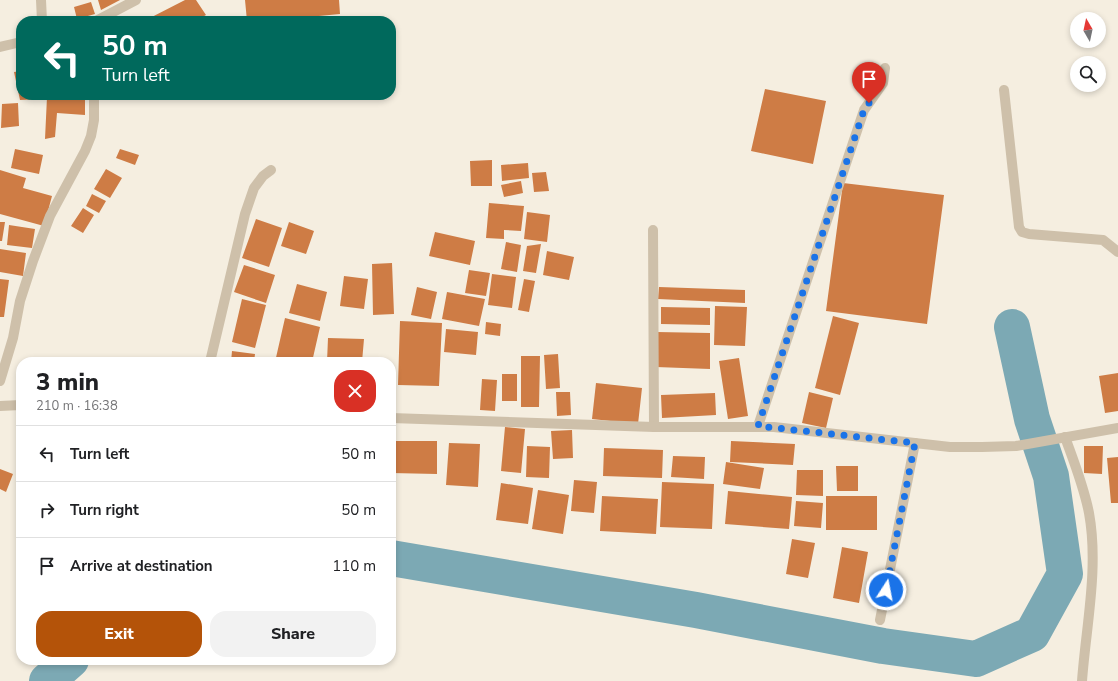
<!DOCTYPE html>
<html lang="en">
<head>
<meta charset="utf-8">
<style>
	:root { --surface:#fff; --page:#f2f2f2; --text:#202124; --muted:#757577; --line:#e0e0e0; --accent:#b45309 }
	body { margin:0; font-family:"Nunito Sans",sans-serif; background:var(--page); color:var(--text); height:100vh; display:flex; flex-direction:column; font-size:15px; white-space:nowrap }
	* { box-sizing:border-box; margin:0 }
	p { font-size:13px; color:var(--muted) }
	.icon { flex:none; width:22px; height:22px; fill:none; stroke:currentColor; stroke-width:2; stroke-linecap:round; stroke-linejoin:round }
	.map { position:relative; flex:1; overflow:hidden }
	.sheet { position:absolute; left:16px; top:357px; width:380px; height:308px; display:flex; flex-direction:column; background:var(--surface); border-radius:16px; box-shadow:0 2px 6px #0003 }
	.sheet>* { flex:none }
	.guide { position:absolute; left:16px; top:16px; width:380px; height:84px; border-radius:16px; box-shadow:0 2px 6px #0003; background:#00695c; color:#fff; overflow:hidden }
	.needle { width:26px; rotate:351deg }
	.controls { position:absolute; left:1070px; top:12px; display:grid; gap:8px }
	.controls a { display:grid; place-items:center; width:36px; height:36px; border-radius:50%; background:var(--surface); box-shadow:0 2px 6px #0003; font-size:20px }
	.pin { position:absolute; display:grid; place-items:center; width:34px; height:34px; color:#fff; margin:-41px -17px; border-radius:50% 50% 50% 0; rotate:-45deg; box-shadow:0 0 4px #0007 }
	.pin .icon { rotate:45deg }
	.me { position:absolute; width:44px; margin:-22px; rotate:11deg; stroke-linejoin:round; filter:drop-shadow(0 0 3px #0008) }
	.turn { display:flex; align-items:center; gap:14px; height:84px; padding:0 20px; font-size:18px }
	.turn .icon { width:52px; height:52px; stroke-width:2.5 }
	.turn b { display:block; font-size:28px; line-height:34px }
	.round { display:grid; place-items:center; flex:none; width:42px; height:42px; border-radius:16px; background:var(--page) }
	.overview { display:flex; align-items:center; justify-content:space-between; height:68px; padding:0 20px }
	h1 { font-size:24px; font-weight:800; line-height:30px }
	.cta { display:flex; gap:8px; margin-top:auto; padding:8px 20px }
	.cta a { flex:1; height:46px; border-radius:16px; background:var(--accent); color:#fff; font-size:16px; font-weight:800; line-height:46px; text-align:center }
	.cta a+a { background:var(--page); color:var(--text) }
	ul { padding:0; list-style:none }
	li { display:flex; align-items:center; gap:12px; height:56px; padding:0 20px; border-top:1px solid var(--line) }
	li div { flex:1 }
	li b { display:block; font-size:15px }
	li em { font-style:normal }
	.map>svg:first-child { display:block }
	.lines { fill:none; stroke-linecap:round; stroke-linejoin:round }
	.river { stroke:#7ca9b4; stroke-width:36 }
	.building { fill:#ce7c45 }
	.minor { stroke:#cec0aa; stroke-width:10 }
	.tertiary { stroke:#cec0aa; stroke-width:10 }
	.route { stroke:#1a73e8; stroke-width:7; stroke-dasharray:0 12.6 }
</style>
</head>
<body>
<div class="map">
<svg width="1118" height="681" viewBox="0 0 1118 681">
	<rect width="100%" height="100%" fill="#f5eee0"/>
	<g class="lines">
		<!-- river -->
		<path class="river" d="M391,558l305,52 187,36 93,13 56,-25 33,-60 -14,-98 -19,-57 -20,-92
			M47,681l24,-21"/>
	</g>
	<!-- building -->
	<path class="building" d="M98,0h22l-19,10z
		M185,0h11l10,15 -11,6h-51z
		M245,0h94l1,14 -74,7h-19z
		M91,2l4,12 -18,5 -3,-12z
		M21,71v24h22l1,4 -24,1 -6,-28z
		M765,89l61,12 -13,63 -62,-13z
		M47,97h38v18l-28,-2 -2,24 -10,2z
		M18,103l1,23 -18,2 1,-24z
		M15,149l28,6 -4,19 -28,-6z
		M120,149l19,6 -4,10 -19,-7z
		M492,160v26h-21l-1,-25z
		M528,163l1,15 -27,3 -1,-16z
		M106,169l16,9 -12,20 -16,-9z
		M0,170l26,8 -3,10 29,8 -8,30 -44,-12z
		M546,172l3,19 -15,1 -2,-19z
		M521,181l2,12 -19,4 -3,-12z
		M843,183l101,12 -17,129 -101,-13z
		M92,194l14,7 -7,12 -13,-7z
		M489,203l35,3 -3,25 -17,-1v9l-18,-1z
		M83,208l11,7 -11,18 -12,-7z
		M527,212l23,3 -3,27 -23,-3z
		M256,219l26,9 -13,39 -27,-9z
		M0,222h5l-3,19h-2z
		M289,222l25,9 -8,23 -25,-8z
		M9,225l26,4 -3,19 -25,-3z
		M435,232l40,9 -5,24 -41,-9z
		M506,242l15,3 -4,27 -16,-3z
		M541,244l-5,29 -13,-2 4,-25z
		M0,249l26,4 -3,23 -23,-4z
		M547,251l27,6 -5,23 -26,-5z
		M392,263l2,51 -21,1 -1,-51z
		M244,265l31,10 -9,28 -32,-11z
		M469,270l21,3 -4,23 -21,-3z
		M492,274l24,3 -4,31 -24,-3z
		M344,276l24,3 -4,30 -24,-3z
		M0,279l9,1 -5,37h-4z
		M524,279l11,2 -6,31 -11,-2z
		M297,284l30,8 -7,29 -31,-8z
		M417,287l20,5 -6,27 -20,-4z
		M659,287l86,3v13l-87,-4z
		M447,292l38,7 -6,27 -37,-7z
		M242,299l24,6 -11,43 -23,-6z
		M715,306l32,1 -2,39 -31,-1z
		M661,307l49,1v17l-49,-1z
		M833,316l26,7 -19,72 -25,-7z
		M285,318l35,9 -8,35h-37z
		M400,321l42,2 -3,63 -41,-1z
		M486,322l15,2 -1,12 -15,-2z
		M446,329l32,3 -2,23 -32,-3z
		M657,332l53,1v36l-54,-2z
		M328,338l36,1 -2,23h-35z
		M232,351l23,3 -1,8h-23z
		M558,354l2,34 -14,1 -2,-34z
		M521,356h19l-1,51h-18z
		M739,358l9,58 -20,3 -9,-58z
		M1118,373v38l-13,2 -6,-37z
		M502,374h15v27h-15z
		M482,379l15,1 -2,31 -15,-1z
		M596,383l46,5 -4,36 -46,-5z
		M556,392h14l1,23 -14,1z
		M809,392l24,6 -7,30 -24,-5z
		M715,393l1,22 -54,3 -1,-23z
		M505,427l20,2 -4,44 -20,-2z
		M572,430l1,28 -20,1 -2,-28z
		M391,441h46v33l-46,-1z
		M731,441l64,3 -2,21 -63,-3z
		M449,443l31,1 -2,43 -32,-2z
		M527,446l23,1 -1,31 -23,-1z
		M1084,446h19l-1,28 -18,-1z
		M604,448l59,2 -1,28 -59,-2z
		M673,456l32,1 -1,22 -33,-2z
		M1118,457v46h-7l-4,-45z
		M726,462l38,6 -4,21 -37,-5z
		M836,466h22v25h-21z
		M0,469l13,5 -7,18 -6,-3z
		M797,470h26v26l-27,-1z
		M574,480l23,2 -3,31 -23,-2z
		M662,482l52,2 -2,45 -52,-2z
		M501,483l32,5 -5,36 -32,-4z
		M538,490l31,5 -6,39 -31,-5z
		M728,491l64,6 -3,32 -64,-5z
		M602,496l56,3 -2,35 -56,-3z
		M826,496h51v34h-51z
		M796,501l27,2 -2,25 -27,-2z
		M792,539l23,4 -7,35 -22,-4z
		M842,547l26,5 -9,51 -26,-5z"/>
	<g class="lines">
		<!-- minor -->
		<path class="minor" d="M41,0l1,21
			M96,21l40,-21
			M1004,90l15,137 3,5 7,2 74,6 15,12
			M653,230l1,197
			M210,362l35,-148 9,-26 9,-12 8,-6
			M758,426l106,-316 19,-27 2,-15
			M1065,437c9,25 19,50 24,76 10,55 -3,113 -7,168
			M880,620l35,-177"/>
		<!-- tertiary -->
		<path class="tertiary" d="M0,47l21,-5
			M0,381l13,-43 7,-37 13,-40 17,-45 35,-65 6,-15 3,-16v-25
			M0,406l21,-1
			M391,418l263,9h120l176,20h32l34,-1 102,-18"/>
	</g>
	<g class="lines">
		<!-- route -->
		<path class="route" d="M869,103l-5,7 -106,316 157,17 -29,147"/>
	</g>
</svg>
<div class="controls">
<a><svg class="needle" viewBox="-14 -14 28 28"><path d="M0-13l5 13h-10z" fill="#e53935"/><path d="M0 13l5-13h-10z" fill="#757577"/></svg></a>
<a><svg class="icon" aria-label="search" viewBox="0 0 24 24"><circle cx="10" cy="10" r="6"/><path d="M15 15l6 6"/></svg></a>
</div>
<div class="pin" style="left:869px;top:103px;background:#d93025"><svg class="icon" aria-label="arrive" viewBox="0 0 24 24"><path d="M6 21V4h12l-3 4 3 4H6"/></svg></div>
<svg class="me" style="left:886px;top:590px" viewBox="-20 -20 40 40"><circle r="17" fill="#1a73e8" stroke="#fff" stroke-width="3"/><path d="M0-11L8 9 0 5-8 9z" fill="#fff"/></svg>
<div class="guide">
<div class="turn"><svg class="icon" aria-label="left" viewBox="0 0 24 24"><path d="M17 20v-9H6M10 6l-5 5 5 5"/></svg><div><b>50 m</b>Turn left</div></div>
</div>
<section class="sheet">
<div class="overview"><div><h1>3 min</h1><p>210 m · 16:38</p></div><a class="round" style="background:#d93025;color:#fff"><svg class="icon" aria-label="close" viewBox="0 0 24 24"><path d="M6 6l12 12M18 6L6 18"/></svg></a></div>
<ul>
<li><svg class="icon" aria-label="left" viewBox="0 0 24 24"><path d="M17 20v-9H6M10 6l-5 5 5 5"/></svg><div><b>Turn left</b></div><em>50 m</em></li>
<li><svg class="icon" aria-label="right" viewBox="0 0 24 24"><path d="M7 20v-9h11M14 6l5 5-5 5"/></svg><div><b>Turn right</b></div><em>50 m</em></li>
<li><svg class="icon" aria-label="arrive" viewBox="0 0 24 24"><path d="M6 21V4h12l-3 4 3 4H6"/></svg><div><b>Arrive at destination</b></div><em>110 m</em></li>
</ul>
<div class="cta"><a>Exit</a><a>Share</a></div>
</section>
</div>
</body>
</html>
